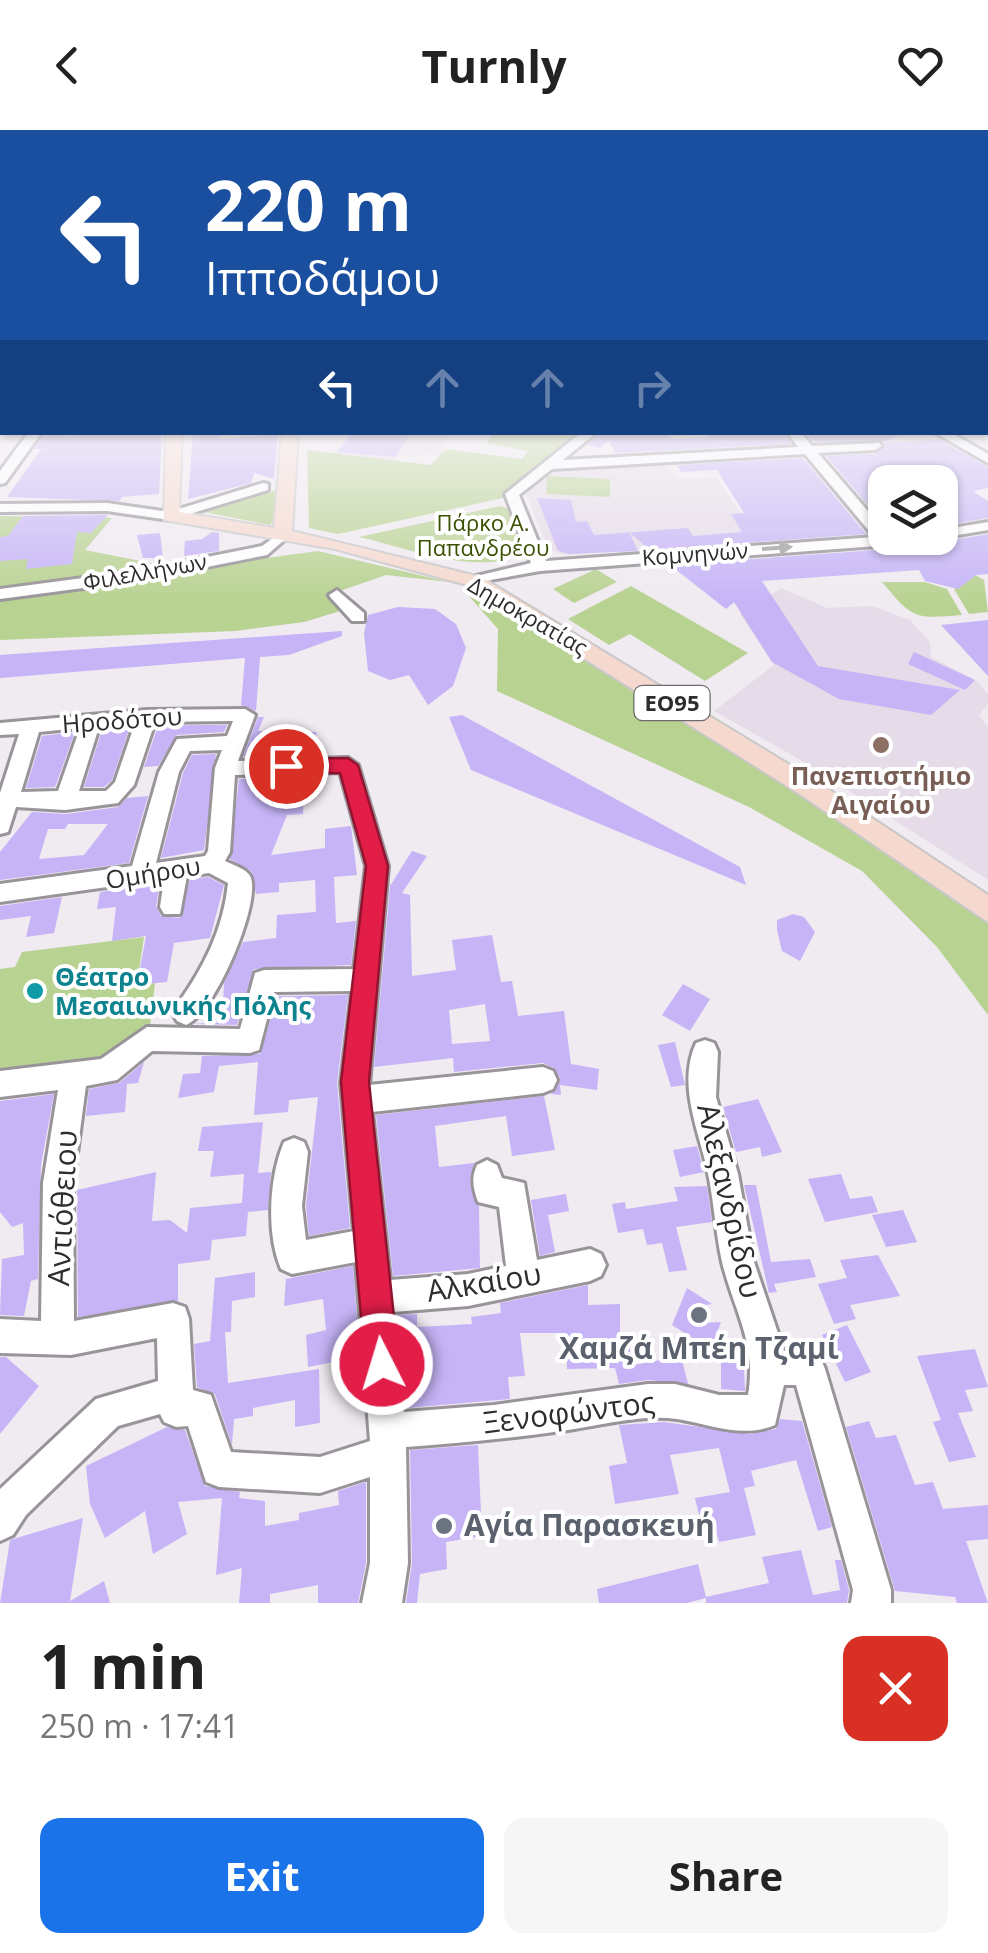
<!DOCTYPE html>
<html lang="en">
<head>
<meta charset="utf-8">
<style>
	:root { --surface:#fff; --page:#f6f6f6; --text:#222; --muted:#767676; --accent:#1a73e8 }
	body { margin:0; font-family:"Open Sans",sans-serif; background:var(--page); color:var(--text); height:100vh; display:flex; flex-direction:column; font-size:38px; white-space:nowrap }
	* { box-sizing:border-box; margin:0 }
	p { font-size:32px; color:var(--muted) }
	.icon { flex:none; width:55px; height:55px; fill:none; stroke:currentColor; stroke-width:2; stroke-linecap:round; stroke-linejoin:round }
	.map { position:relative; height:1473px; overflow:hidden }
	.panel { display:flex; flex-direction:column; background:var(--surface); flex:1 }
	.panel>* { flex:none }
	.top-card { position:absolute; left:0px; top:0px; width:990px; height:305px; box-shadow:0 2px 8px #0004; background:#1a4fa0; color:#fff; overflow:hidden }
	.buttons { position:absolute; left:868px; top:335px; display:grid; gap:20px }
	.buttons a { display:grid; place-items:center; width:90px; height:90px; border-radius:20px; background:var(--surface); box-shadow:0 2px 8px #0004; font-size:50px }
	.pin { position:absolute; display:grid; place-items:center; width:85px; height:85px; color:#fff; margin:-42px; border:5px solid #fff; border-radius:50%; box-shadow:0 2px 10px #0007 }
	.me { position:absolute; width:110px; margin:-55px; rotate:355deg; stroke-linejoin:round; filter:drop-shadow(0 0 8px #0008) }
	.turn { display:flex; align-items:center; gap:35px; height:210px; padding:0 40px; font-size:45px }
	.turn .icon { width:130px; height:130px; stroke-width:2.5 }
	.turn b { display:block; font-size:70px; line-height:85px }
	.lanes { display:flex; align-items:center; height:95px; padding:0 40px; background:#0003; justify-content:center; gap:50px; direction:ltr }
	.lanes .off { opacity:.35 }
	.round { display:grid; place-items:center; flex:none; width:105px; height:105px; border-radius:20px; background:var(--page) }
	.head { display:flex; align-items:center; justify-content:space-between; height:170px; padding:0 40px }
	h1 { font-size:60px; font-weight:700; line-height:75px }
	.primary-button { display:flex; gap:20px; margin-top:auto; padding:20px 40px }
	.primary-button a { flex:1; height:115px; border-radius:20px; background:var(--accent); color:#fff; font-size:40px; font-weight:700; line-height:115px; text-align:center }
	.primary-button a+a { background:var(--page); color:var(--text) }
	header { display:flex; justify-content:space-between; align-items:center; height:130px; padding:0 40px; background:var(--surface); font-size:45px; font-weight:700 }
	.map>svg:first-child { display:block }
	.built { fill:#e6dbe8 }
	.green { fill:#b8d291 }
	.building { fill:#c6b4f7; fill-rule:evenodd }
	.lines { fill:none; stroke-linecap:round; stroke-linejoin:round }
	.minor-casing { stroke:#98949a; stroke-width:6 }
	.major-casing { stroke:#c9c8c9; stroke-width:4 }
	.minor { fill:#fff; fill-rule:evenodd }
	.major { fill:#f6d9ce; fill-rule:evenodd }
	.oneway { fill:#a1a0a1 }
	.route { fill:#e11d48; stroke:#92132f; stroke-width:2.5 }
	.education-dot { fill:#8d6e63; stroke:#fff; stroke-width:4 }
	.culture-dot { fill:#0f9aa8; stroke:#fff; stroke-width:4 }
	.worship-dot { fill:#6b7280; stroke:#fff; stroke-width:4 }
	.labels { text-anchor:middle; stroke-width:8; stroke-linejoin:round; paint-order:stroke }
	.far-park-label { font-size:22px; fill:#3a5001; stroke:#fff }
	.far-street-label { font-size:22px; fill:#2e2c2e; stroke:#fff }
	.shield { fill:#fff; stroke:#6d6b6d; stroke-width:2.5 }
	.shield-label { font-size:22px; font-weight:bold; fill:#2e2c2e }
	.street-label { font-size:25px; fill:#2e2c2e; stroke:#fff }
	.education-label { font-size:25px; font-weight:bold; fill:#785e54; stroke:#fff }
	.culture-label { font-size:25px; font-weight:bold; fill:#0d838f; stroke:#fff; text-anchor:start }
	.near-street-label { font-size:30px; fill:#2e2c2e; stroke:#fff }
	.near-worship-label { font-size:30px; font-weight:bold; fill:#5b616d; stroke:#fff }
</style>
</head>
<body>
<header><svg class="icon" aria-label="back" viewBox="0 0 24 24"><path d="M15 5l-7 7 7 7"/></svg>Turnly<svg class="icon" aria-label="heart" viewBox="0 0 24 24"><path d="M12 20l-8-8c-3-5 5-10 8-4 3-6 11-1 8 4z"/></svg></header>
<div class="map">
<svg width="988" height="1473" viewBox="0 0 988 1473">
	<rect width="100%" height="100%" fill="#f0eaf1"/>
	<!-- built -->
	<path class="built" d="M351,303l81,-1 16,2 -7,20 -40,1 -7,6 -59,-7z
		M665,332l11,17 40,-2 44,65 -195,13 -17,-6 -23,-58 26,-21z
		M781,458l46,20 45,-2 38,14 20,22 1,15 46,24 11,13v10l-9,11 9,13v152l-184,-118 -90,-51 60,-46 -34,-51z"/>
	<!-- green -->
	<path class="green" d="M493,303h88l-78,65 -165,36 -29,-6 -2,-78 124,15 14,-16 77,10 6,-8 -41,-8z
		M547,346l63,3v18l-64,-3z
		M277,360l-1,27 -6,8 -66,-13z
		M500,376l9,3 18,41c-44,30 -121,-3 -168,-13z
		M0,386l112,2 -27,32 66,13 111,-13 4,8 52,-7 131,31 -63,-7 -49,17 8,15 -8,5 -33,10 -68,9 -236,9z
		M954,433l30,17 4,32 -19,2 -15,-25 12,-6z
		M596,439l21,13 -43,21 -21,-14z
		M882,452h43l22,7 15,26c-48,4 -49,4 -80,-33z
		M631,456l117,67 -43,28 -75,-47 -21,11 -41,-26z
		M476,461c172,109 350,210 512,333v91l-51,-68 -75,-76 -113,-64 -252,-116 1,-62 -30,-34z
		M144,807l-7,47 18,-1 -6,52 -41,32 -108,13v-111l15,-2 7,-15z"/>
	<!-- building -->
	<path class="building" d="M46,302h21l-3,4 98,-4 -3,62 -37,3 -2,4 -113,-4 34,-48h-7z
		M193,302h27v7l58,-5 -4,45 -20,-6 -3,10 -63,16z
		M353,302h31l26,3 -15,22 -58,-5z
		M601,302h67l4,7 35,-2 -2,-5h79l7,12 -175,9 -7,-12 -9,7 -13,-3z
		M805,302h101l-22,10h-70z
		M940,310l48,27v21l-15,3 15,10v17l-48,8v-44h-55v43l-59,-69 49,-2 9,-11z
		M803,328l63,76 -216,16 -21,-18 9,19 -69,3 -11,-3 -21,-53 34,2 5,22 11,-1 7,14 94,-7 5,8 49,-4 -11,-18 13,-1 -27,-43 -36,2 -4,-7z
		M108,385l-17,18 -14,-1 -5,32 -46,5 2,-10 -28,2v-24l8,-1 15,-20z
		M212,402l7,1v18l-35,5 1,-15 17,-2z
		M160,403l3,25h-20l-6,-23z
		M988,404v40l-12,1 -18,14 -33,-8 -6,-11 -157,11 56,85 142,24 -29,25 -92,-16 -67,-37 -38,-60 -8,7 -56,-44 247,-18 12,-9 12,4z
		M398,477l37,2 21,15 10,24 -13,38 -25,19 -19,-30 -19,5 -22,-9 -4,-38 4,-18z
		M988,490v56l-47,-51z
		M342,501v5l-53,19 -29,2 -4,54 -15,-6 4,-47 -245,20v-23z
		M914,522l61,28 -10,10 -57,-26z
		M462,585l278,152 6,18 -275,-115 -22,-53z
		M258,587h6l-6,14 59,1 -11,23 -63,2z
		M197,595h30l-3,7 -47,3 -19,31 -14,1 14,-41z
		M130,597l-18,53 -8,7h-20l18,-57z
		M75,602l-20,55 -29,1 16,-52z
		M216,624l-12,96 -43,8 22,-85 9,-18z
		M304,647l-1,37 -16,1 -16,40 54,-7v-19l26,-3 6,49 -23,2 2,46 20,-2 -5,44 -97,4 -17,56 -44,-1 29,-2 2,-39 19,-41 33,-4 1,-23 39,-3 -1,-32 -36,3v9l-23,2 -4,-22 -22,-13 9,-80z
		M148,666l-19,67 -129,17v-28l32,-40 34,2 52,-7 9,-9zM68,694h40l-24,31 -45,4 9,-30h17z
		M412,721l15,5 -25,37 8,2 2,81 44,-6 -4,-30 40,-5 9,47 11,-1 6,35 46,-5 7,53 28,5 -2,21 -37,-5 1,10 -10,-1 9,-16 -6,-10 -11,-5 -89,9 -1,-14 -79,9 16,-181zM485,874l5,37 -38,3 -3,-34z
		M208,747l16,8 -14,53 -36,5 -7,39 -30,3 9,-49 -34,5 4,-34 -19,2 3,-17 60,-9 -4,23 5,10 19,2 10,-39z
		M62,767l-8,36 -28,4 5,-21 -31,4v-14z
		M793,784l11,3 11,15 -15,29 -18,-10 -5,-21v-10z
		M683,854l27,15 -20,32 -28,-16z
		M348,865l-11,88 13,145 -41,8 -3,-30 12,-109 -29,3 -1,12 -34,3 4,-53 -39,4 -5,26 -36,6 5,-24 17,-1 2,-17 58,-2 17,-58z
		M675,912l10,43 -14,2 -13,-42z
		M144,932l-6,21 -11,1 -2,28 -39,4 3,-27 30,-6z
		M54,964l-13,71 -3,114 -7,2 -7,35 -24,-1 2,-56 22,-4 -1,-32 -11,4 -12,-15v-111z
		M544,966l11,54 -43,6 -6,-40 -71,10 4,41 35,-4 -4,20 9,23 1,62 -87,8 -17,-161z
		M758,969l24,53 -20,5 -2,-10 -24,5 -13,-45z
		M263,992l-5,51 13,-1 -3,38 -20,2 -2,24 -34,4 -2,20 -32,4v37l-100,16 -1,-127 79,-18 -4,49 18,-1 17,13 3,-25 52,-5 2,-29 -34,3 4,-26h-16l4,-24z
		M697,1016l7,26 -24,5 -7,-27z
		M841,1044l9,25 22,-3 6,16 -53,10 -17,-43z
		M744,1055h12l15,77 39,-3 6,18 -42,7 3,8 -8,1z
		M707,1056l5,36 -36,5 11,43 -18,2 -7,-29 -15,2 -4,-16 -25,4 -6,-29 13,-2 1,7 52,-8 -4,-14z
		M566,1064l3,17 -21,4 7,37 -15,4 -9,-56z
		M903,1080l14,32 -31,5 -14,-32z
		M878,1125l22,41 -50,9 6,14 -22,5 -16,-40 29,-6 -7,-18z
		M353,1136l7,91 -52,10 -2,-32 20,-5 -3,-31 -39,7 2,-27z
		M255,1142v25l-23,4 -1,31h-6l3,51 91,-14 1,54 -25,4v-27l-42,8v8l-19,3 -2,26 -17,-51 -18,-7 -3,-43 16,-3 5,-63z
		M588,1155v20l32,-1v38l8,-1 6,24 47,-9 7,28 -40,-4 -29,4 -4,-16 -48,1 -2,-36h-45l5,43 -17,1 2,22 -103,9 -10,-93 20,-1v13l55,-3 -1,-7 30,-4 -1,-10z
		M687,1158l25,16 -12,2 2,17 19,-1 -7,18 29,3 2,48 -24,-2v-33l-49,-31z
		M847,1195l24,47 -26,10 -23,-47z
		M975,1219l13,38 -23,3 8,21 -15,2 18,44 -27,5 -16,-40 8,-2 -24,-64z
		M0,1227h6l33,29 -39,48z
		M780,1289l22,2 30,106 -14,4 -22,-71 -45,11 4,15 -11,2 12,47 -37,7 -5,-18 -12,3 -7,-29 35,-6 -11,-44 -49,7 9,39 -64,10 -6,-38 18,-3 -8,-38 45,-3 86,12 26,-5z
		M869,1291l7,17 20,-3 19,50 18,-3 10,27 45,-4v34l-22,2 22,62h-31l-2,-6 -60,-6 -49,-164z
		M167,1297l18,3 20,56 35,6 -1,6 26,3v25l34,-6v-7l40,-8 -1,-14 28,-9v81l-8,40h-40v-18l-48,9v9h-31l3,-35 -26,7 6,-77 -44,4 9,32 -34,20 -8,-43 -40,27 -15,-34 -4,-38z
		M478,1315l4,91 -36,6 1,27 -27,5 -3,29h-11l6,-40 -2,-113z
		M83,1388l-13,83 34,-20 6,22h-110l10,-63z
		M801,1420l12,45 27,-5 -5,-30h6l8,30 -2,13h-141v-5l-19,5h-88l-2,-14 101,-25 8,33 63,-14 -7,-26z"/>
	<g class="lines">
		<defs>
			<path id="minor" d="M0,285h2v8h-2z
				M29,302h13l-37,51 -5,1v-13z
				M582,302h15l-34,28 235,-13 -11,-15h13l12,14 68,-3 1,3 -6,4 -57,3 67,78v7h40l-8,5 -377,28 -72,13v-6l63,-15 -26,-69zM805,324l69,83 -328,24 -27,-66 33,-26z
				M934,302h16l38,22v9z
				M263,353l5,1v6l-98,30 -63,-9 -107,1v-8l107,-1 62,9z
				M988,392v8l-48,8h-4h4v-8z
				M283,401l7,4 -23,20 -131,26 -136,18v-10l136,-18 126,-25z
				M337,460l27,23v8h-12l-21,-23 -2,-3z
				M245,579l10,6 -17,46 110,-3 10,7 30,101 -19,219 174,-18 10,4 4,9 -4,9 -10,4 -171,19 18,168 78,-6 38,-8 -7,-59 -21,-5c-5,-14 -7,-24 -1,-37l10,-5 10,5 5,13 22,5 13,77 53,-11 11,5 5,11 -5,11 -11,5 -122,25 -75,6 11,100 90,-7 154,-21h27l44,11h29c9,-52 -14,-84 -26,-133 -6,-28 -8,-56 -13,-84 -8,-43 -33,-91 -13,-135l9,-3 9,3 4,9 -2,45 22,77 16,88 30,89 24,1 12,5 5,12 66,221v13h-40l2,-13 -57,-205h-12l-9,40c-33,14 -66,-1 -98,-6 -35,-5 -74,6 -109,11 -54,8 -107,13 -162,17l2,116 -6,40h-40l8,-40v-86l-50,16 -101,-6 -13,-5 -18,-56 -12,1 -12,-5 -4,-8 -42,12 -92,89 -13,20 -13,6v-52l96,-90 62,-18 -1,-43 -86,17 -71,-2v-34l41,2 2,-138 15,-93 -58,7v-26l101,-12 46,-32 93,2 15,-56 9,-3 90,-1 12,-103 -26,-94 -105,3 -5,77 -5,9c8,4 23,8 26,17 9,29 -37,136 -65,147l-9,-4 -4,-8 4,-8c27,-38 46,-75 51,-122l-19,-10 -22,3 -7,38h-16l-4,-7 4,-28 -164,23v-18l132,-18 27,-94 18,-33 50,-3 6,-15 -78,1 -21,63 -16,18 -53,7 -49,-3 -8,25 -8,2v-41l19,-59 -19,1v-12l147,-13zM135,593l-20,59 -9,9h-27l20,-64zM80,598l-22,63 -37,1 18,-60zM222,620l-7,18 -7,83 -3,5 -49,7 23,-91 11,-21zM352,861l-11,92 13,148 -48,9 -4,-34 6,-54 -4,-10 -10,-4 -10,4c-15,35 -18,92 -3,127l11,5 64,-12 14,179 -50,16 -89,-5 -20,-57 -18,-5 -4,-71 -4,-12 -12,-4 -99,18 -1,-138 13,-97 31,-6 35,-29 98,2 9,-3 15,-58z"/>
			<path id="major" d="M166,302h16l-3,80 95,16 8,-96h16l-6,99 189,46 335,204 172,114v27l-190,-129 -331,-208 -132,-36 -171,-29z"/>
		</defs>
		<!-- minor casing -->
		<use href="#minor" class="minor-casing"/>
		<!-- major casing -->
		<use href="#major" class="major-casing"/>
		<!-- minor -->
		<use href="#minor" class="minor"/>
		<!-- major -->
		<use href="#major" class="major"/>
	</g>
	<!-- one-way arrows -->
	<defs><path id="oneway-solid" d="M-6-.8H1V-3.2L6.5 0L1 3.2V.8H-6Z" transform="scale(2.5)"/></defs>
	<use class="oneway" href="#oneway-solid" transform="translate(777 418) rotate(-4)"/>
	<!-- sky -->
	<linearGradient id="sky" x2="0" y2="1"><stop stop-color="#7dbcec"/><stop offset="0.56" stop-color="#f8f6f9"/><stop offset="1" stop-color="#f8f6f9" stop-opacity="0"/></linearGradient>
	<rect width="988" height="473" fill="url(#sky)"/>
	<!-- route -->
	<path class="route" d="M348,628l10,7 30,101 -19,216 30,282 -5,12 -12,5 -12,-5 -5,-12 -24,-282 25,-216 -26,-93 -54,1 -10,-8 10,-7z"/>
	<!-- markers -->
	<circle class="education-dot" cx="881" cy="615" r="10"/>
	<circle class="culture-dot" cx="35" cy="861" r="10"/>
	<g class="worship-dot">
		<circle cx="699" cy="1185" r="10"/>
		<circle cx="444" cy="1396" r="10"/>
	</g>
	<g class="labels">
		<!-- far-park labels -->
		<g class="far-park-label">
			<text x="483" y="401">Πάρκο Α.<tspan x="483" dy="25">Παπανδρέου</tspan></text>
		</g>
		<!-- far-street labels -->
		<g class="far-street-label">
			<text transform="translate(695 424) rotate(-4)" y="8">Κομνηνών</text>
			<text transform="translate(145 442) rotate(-10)" y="8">Φιλελλήνων</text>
			<text transform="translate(528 486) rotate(30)" y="8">Δημοκρατίας</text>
		</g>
		<!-- shield labels -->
		<rect class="shield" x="634.5" y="556" width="75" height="34" rx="8"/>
		<g class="shield-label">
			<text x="672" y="581">ΕΟ95</text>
		</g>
		<!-- street labels -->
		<g class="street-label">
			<text transform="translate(122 590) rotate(-4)" y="9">Ηροδότου</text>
			<text transform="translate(153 743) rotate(-9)" y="9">Ομήρου</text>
		</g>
		<!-- education labels -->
		<g class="education-label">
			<text x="881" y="655">Πανεπιστήμιο<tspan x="881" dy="29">Αιγαίου</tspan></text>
		</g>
		<!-- culture labels -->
		<g class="culture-label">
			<text x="55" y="856">Θέατρο<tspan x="55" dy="29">Μεσαιωνικής Πόλης</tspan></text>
		</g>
		<!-- near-street labels -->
		<g class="near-street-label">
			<text transform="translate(729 1071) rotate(77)" y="10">Αλεξανδρίδου</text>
			<text transform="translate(63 1078) rotate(-87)" y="10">Αντιόθειου</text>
			<text transform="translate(484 1153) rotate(-9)" y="10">Αλκαίου</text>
			<text transform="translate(569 1283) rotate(-7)" y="10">Ξενοφώντος</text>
		</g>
		<!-- near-worship labels -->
		<g class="near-worship-label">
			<text x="699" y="1229">Χαμζά Μπέη Τζαμί</text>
			<text x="464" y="1406" text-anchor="start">Αγία Παρασκευή</text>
		</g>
	</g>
</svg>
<div class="buttons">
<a><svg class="icon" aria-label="layers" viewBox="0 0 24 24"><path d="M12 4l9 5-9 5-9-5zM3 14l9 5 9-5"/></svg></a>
</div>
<div class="pin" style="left:286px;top:636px;background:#d93025"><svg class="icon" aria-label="arrive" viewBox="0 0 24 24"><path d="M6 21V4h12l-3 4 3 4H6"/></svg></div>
<svg class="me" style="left:382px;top:1234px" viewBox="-20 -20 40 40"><circle r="17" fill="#e11d48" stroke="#fff" stroke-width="3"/><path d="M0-11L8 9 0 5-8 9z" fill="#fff"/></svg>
<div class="top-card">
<div class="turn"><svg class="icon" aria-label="left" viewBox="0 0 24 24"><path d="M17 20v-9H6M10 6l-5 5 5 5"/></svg><div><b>220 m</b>Ιπποδάμου</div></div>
<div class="lanes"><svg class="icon" aria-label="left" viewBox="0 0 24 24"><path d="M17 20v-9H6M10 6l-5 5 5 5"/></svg><svg class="icon off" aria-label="ahead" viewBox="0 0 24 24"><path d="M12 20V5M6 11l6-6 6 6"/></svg><svg class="icon off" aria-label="ahead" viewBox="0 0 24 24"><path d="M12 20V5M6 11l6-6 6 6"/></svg><svg class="icon off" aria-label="right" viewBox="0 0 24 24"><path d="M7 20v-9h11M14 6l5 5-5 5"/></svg></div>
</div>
</div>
<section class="panel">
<div class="head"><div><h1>1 min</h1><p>250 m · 17:41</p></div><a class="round" style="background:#d93025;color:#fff"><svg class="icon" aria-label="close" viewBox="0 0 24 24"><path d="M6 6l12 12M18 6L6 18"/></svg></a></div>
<div class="primary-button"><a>Exit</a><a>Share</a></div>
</section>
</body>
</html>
